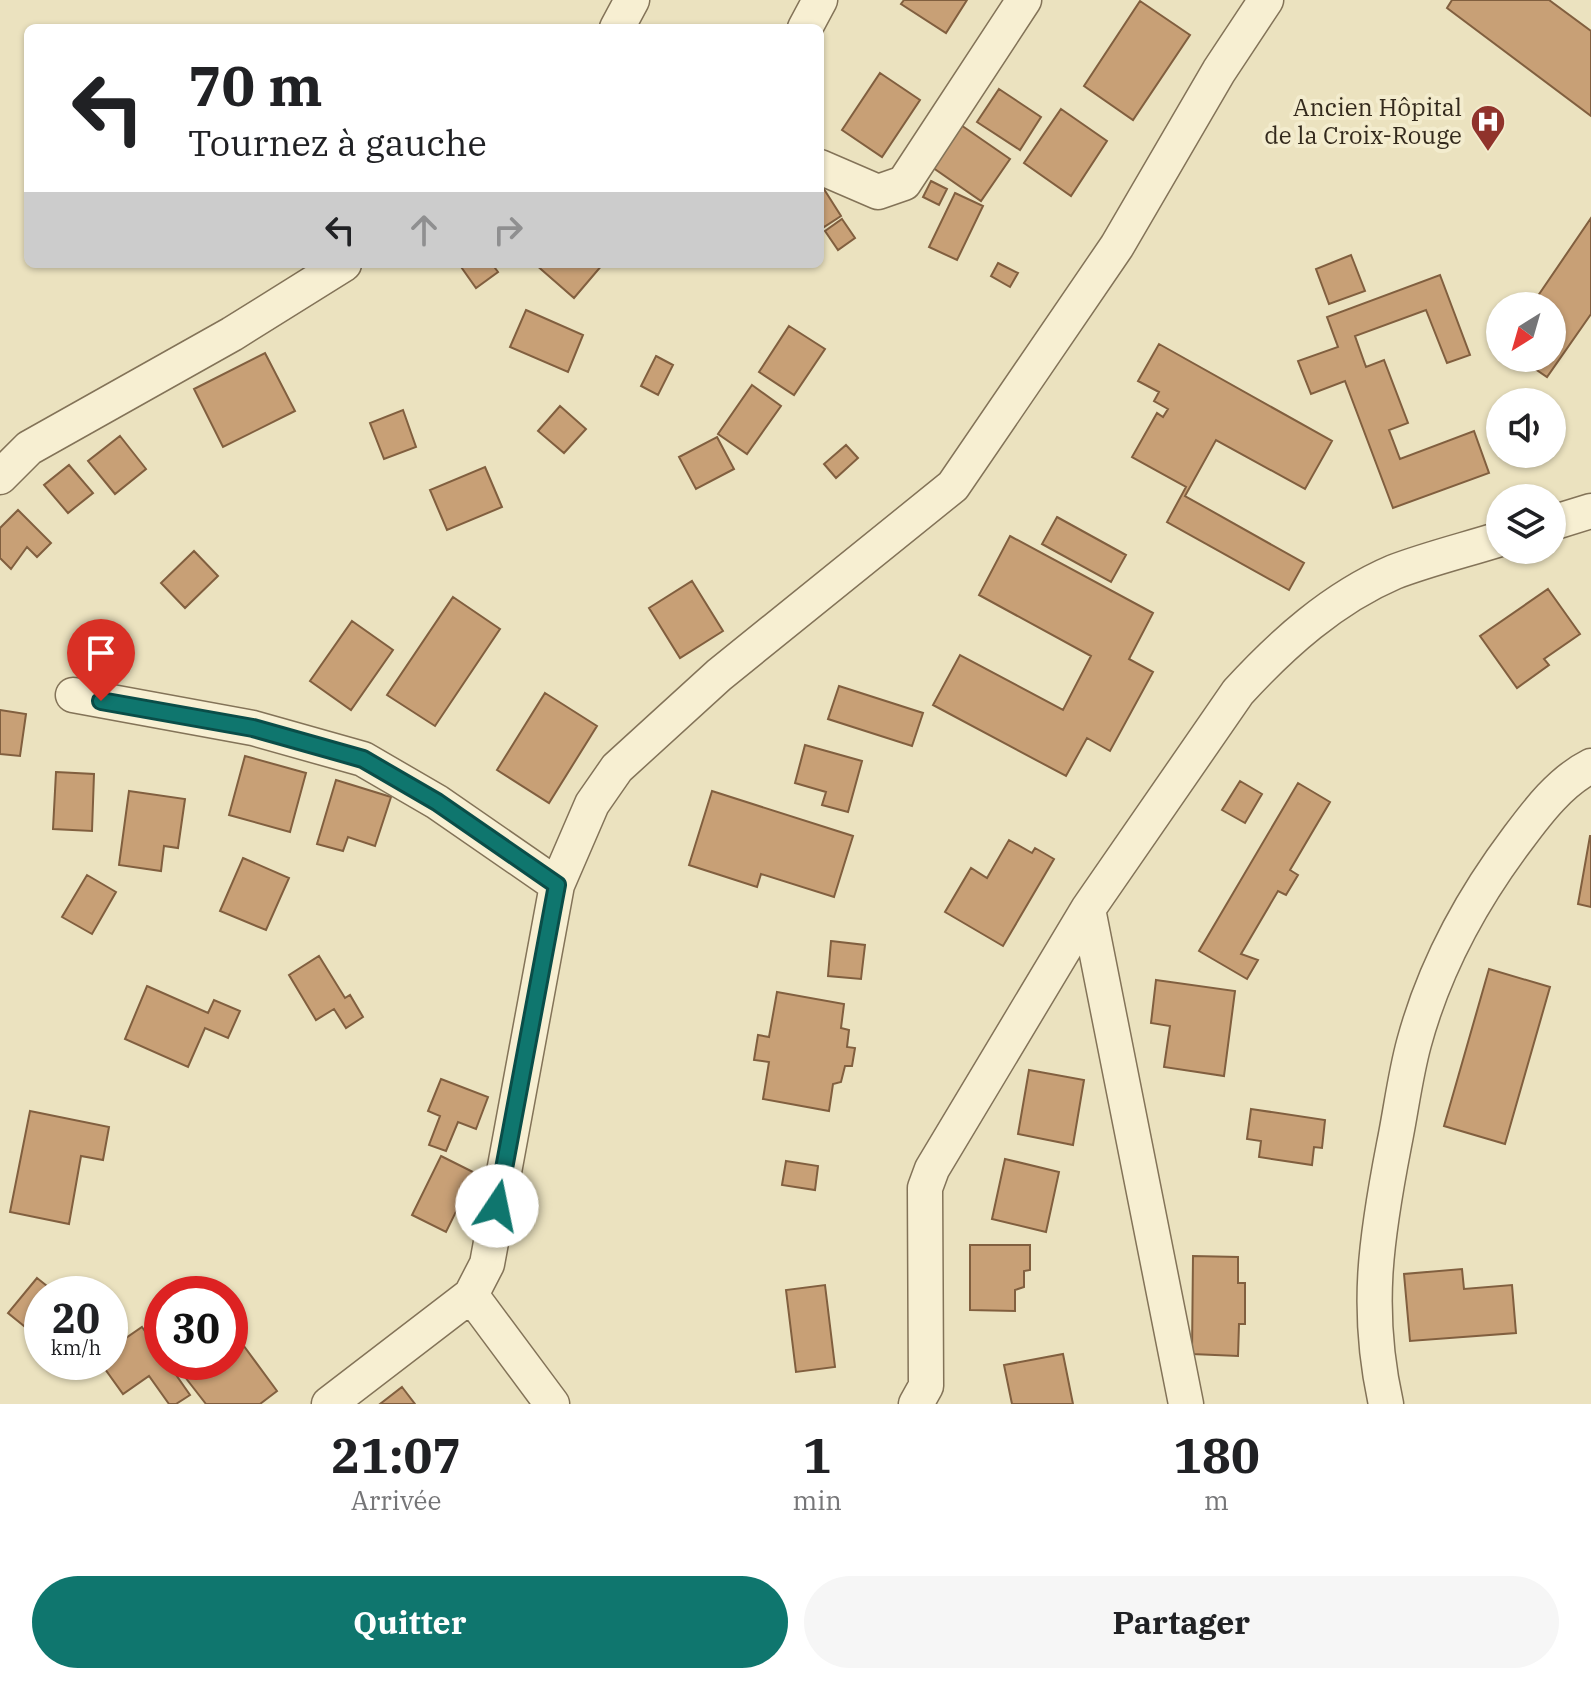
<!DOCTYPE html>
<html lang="fr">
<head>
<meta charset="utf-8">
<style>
	:root { --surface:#fff; --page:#f6f6f6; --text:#202124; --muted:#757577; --accent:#0f766e }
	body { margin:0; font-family:"IBM Plex Serif",serif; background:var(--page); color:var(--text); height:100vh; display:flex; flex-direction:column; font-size:30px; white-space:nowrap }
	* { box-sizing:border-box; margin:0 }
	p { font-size:26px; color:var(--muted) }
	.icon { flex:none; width:44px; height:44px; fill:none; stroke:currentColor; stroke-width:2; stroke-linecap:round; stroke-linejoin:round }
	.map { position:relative; height:1404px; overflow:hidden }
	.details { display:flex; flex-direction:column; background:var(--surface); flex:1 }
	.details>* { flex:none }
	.guide { position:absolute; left:24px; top:24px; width:800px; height:244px; border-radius:12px; box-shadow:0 2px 6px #0004; background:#fff; color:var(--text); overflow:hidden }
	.needle { width:52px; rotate:217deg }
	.fabs { position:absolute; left:1486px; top:292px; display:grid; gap:16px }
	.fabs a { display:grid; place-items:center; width:80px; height:80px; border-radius:50%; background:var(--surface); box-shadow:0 2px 6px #0004; font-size:40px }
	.speed { position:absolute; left:24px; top:1276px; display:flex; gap:16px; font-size:40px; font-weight:700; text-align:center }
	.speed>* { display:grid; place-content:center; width:104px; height:104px; border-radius:50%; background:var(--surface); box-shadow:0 2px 6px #0004; line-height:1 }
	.speed small { font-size:20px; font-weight:400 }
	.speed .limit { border:12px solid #d22; background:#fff; color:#111 }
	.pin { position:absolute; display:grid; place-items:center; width:68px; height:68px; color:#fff; margin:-82px -34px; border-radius:50% 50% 50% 0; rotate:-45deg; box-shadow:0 0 8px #0007 }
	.pin .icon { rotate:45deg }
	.me { position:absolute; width:88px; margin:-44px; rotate:11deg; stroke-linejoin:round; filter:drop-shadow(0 0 6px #0008) }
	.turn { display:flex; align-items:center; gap:28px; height:168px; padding:0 32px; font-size:36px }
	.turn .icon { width:104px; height:104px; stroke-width:2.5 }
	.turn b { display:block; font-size:56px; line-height:68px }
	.lanes { display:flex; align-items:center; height:76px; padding:0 32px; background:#0003; justify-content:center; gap:40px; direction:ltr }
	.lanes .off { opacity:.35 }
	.eta { display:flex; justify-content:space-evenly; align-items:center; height:136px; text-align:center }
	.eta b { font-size:48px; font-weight:700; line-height:56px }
	.cta { display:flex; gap:16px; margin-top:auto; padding:16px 32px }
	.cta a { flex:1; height:92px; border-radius:48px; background:var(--accent); color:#fff; font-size:32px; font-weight:700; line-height:92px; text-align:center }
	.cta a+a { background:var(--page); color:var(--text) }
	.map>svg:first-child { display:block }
	.building { fill:#c8a076; stroke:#815f3f; stroke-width:2 }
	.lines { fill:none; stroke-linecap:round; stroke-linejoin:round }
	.minor-casing { stroke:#837358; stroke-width:37 }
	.minor { stroke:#f7efd2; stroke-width:34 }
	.route-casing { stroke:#0a4d48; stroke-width:20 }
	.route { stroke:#0f766e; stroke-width:14 }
	.labels { text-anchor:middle; stroke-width:8; stroke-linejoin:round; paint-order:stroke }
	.poi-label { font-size:24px; fill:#33291c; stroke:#f3ecce; text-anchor:end }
</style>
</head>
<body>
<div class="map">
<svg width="1591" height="1404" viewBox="0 0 1591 1404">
	<rect width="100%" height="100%" fill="#ebe2bf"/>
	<!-- building -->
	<path class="building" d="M904,0h63l-21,33 -45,-29z
		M1452,0h97l42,31v85l-144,-108z
		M1140,1l50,34 -57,85 -49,-34z
		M880,73l40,27 -38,57 -40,-27z
		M999,89l42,28 -21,33 -43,-28z
		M1061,109l46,32 -36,55 -47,-33z
		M958,123l52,36 -29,42 -52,-36z
		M931,181l16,8 -8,16 -16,-8z
		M822,186l19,30 -17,11 -4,-6z
		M955,193l28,13 -26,54 -28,-13z
		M1591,218v96l-44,63 -28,-19h33v-52h-21z
		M842,219l13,19 -17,12 -13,-19z
		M1351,255l14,36 -36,13 -13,-35z
		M998,263l20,10 -8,14 -19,-11z
		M459,264h33l6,8 -22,16z
		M535,264h68l-29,34z
		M1440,275l30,80 -23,8 -21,-53 -71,26 11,31 18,-7 24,63 -19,7 11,29 74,-28 15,42 -96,35 -48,-127 -34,13 -13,-33 40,-14 -11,-30z
		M526,310l57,25 -15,37 -58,-25z
		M789,326l36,23 -31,46 -35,-23z
		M1159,344l173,97 -27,48 -89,-49 -31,56 119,67 -15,27 -122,-68 19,-35 -54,-30 25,-44 6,4 5,-8 -14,-8 5,-9 -21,-11z
		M265,353l30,58 -72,36 -29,-58z
		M656,356l17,9 -15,30 -17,-9z
		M752,385l29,21 -34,48 -29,-20z
		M560,406l26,23 -22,24 -26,-22z
		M403,410l13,37 -32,12 -14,-36z
		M120,436l26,33 -31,25 -27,-33z
		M717,437l17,32 -38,20 -17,-32z
		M846,445l12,13 -22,20 -12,-14z
		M69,465l24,28 -25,20 -24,-28z
		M485,467l17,40 -55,23 -17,-40z
		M18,510l33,33 -14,14 -10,-10 -16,22 -11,-11v-30z
		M1057,517l69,38 -15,27 -69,-38z
		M1010,536l143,77 -24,46 24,13 -43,79 -23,-13 -21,38 -133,-71 27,-50 103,55 28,-54 -112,-61z
		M194,551l24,25 -33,32 -24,-25z
		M692,581l31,50 -43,27 -31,-50z
		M1548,589l32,45 -36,25 5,6 -32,23 -37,-52z
		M453,597l47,32 -65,97 -48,-31z
		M352,621l41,29 -42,60 -41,-29z
		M839,686l84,27 -11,33 -84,-27z
		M545,693l52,33 -48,77 -52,-33z
		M0,710l26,4 -6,42 -20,-2z
		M805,745l57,16 -14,51 -26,-7 4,-13 -31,-9z
		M245,756l61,17 -16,59 -61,-17z
		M56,772l38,2 -2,57 -39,-2z
		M336,780l55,17 -16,49 -27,-9 -5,14 -26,-7z
		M1240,781l22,13 -17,29 -23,-13z
		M1298,783l32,19 -40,68 8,5 -12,20 -8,-4 -37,63 17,6 -11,19 -48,-28z
		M129,791l56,8 -7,49 -14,-2 -3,25 -42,-6z
		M712,791l141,45 -19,61 -73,-23 -4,13 -68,-22z
		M1590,836h1v71l-13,-3z
		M1009,840l23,13 3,-5 19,11 -51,87 -58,-34 26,-44 16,10z
		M243,858l46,20 -23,52 -46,-19z
		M87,875l29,17 -24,42 -30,-17z
		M831,941l34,4 -4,34 -33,-3z
		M319,956l26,42 5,-3 13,22 -17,11 -12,-19 -18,11 -27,-45z
		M1489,969l61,18 -45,157 -61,-18z
		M1156,980l79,11 -11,85 -60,-9 6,-41 -19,-3z
		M147,986l61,27 6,-13 26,11 -12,27 -23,-10 -17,39 -63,-28z
		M777,992l67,12 -3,24 8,2 -2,17 8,1 -3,18h-7l-4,16 -8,2 -4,27 -66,-12 6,-37 -15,-2 4,-25 11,2z
		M1029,1070l55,10 -11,65 -55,-11z
		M441,1079l47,18 -12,32 -18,-7 -12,29 -17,-6 11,-29 -12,-5z
		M1251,1109l74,11 -3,28 -8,-1 -2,18 -53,-8 2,-16 -14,-2z
		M30,1111l79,16 -6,33 -22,-4 -12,68 -59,-12z
		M441,1156l34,17 -29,59 -34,-17z
		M1005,1159l54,13 -13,60 -54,-13z
		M786,1161l32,5 -3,24 -33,-5z
		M970,1245h60v25l-6,1v16l-9,3v21l-45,-1z
		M1193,1256l45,1v26h7v41h-6l-1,32 -46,-2z
		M1462,1269l2,20 48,-4 4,48 -106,8 -6,-67z
		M37,1278l20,16h-15v34l-7,7 -27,-22z
		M825,1285l10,82 -39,5 -10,-82z
		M142,1327l20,28v7h5l23,33 -14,9h-7l-20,-28 -26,18 -23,-32h10v-13z
		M238,1338l39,53 -17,13h-54l-21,-27 20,-15h25v-18z
		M1063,1354l10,50h-61l-8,-39z
		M402,1387l13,17h-35z"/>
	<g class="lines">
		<defs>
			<path id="minor" d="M617,28l15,-28
				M805,28l15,-28
				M820,167l58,25 26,-9 120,-183
				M0,477l29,-29 203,-114 112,-70
				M1552,523l39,-12
				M73,695l180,33 110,31 74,43 120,83
				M1088,909l98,495
				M471,1295l16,-31 70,-379 35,-81 25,-36 102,-93 234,-189 164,-240 102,-175 47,-71
				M329,1404l142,-109 81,109
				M916,1404l10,-18 -1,-198 7,-19 156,-260 150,-217c44,-48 95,-94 156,-120 34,-13 71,-22 106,-33
				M1386,1404c-21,-94 -10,-166 8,-259 7,-34 11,-69 20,-102 20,-74 58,-144 104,-205 20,-27 43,-57 73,-72"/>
		</defs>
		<!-- minor casing -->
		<use href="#minor" class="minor-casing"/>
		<!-- minor -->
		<use href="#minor" class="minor"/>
	</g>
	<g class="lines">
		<defs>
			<path id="route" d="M101,701l152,27 110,31 74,43 120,83 -60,321"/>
		</defs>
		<!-- route casing -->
		<use href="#route" class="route-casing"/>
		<!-- route -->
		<use href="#route" class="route"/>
	</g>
	<!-- icons -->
	<defs>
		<symbol id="hospital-pin" viewBox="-11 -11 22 30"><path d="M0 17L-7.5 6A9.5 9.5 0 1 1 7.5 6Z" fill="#90332b" stroke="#f3ecce"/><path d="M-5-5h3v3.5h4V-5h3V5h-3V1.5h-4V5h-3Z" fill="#fff"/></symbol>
	</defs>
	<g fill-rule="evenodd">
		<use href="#hospital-pin" x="1468" y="102" width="40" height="54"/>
	</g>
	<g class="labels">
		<!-- poi labels -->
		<g class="poi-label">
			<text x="1462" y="116">Ancien Hôpital<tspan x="1462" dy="28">de la Croix-Rouge</tspan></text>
		</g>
	</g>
</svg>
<div class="fabs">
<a><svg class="needle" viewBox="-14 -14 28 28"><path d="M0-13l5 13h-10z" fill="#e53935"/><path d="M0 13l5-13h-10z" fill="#757577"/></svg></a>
<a><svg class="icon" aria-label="sound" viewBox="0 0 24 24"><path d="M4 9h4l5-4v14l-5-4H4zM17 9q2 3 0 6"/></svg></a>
<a><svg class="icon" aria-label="layers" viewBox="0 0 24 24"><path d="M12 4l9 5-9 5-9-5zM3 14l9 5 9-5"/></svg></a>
</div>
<div class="speed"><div>20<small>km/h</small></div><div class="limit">30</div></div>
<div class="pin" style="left:101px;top:701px;background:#d93025"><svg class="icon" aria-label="arrive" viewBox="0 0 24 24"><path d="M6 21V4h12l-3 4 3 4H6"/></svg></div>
<svg class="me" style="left:497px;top:1206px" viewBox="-20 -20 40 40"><circle r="19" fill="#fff"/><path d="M0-13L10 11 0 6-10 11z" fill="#0f766e"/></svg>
<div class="guide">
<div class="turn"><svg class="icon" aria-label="left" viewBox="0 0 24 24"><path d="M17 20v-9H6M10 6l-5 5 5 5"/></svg><div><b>70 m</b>Tournez à gauche</div></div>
<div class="lanes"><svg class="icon" aria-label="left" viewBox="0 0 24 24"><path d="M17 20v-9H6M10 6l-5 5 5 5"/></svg><svg class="icon off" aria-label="ahead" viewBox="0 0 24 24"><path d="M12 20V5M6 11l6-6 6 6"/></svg><svg class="icon off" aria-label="right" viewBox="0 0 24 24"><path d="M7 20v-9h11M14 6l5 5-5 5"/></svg></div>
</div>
</div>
<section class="details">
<div class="eta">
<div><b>21:07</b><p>Arrivée</p></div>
<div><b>1</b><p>min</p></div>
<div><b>180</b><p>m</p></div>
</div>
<div class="cta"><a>Quitter</a><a>Partager</a></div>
</section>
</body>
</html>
